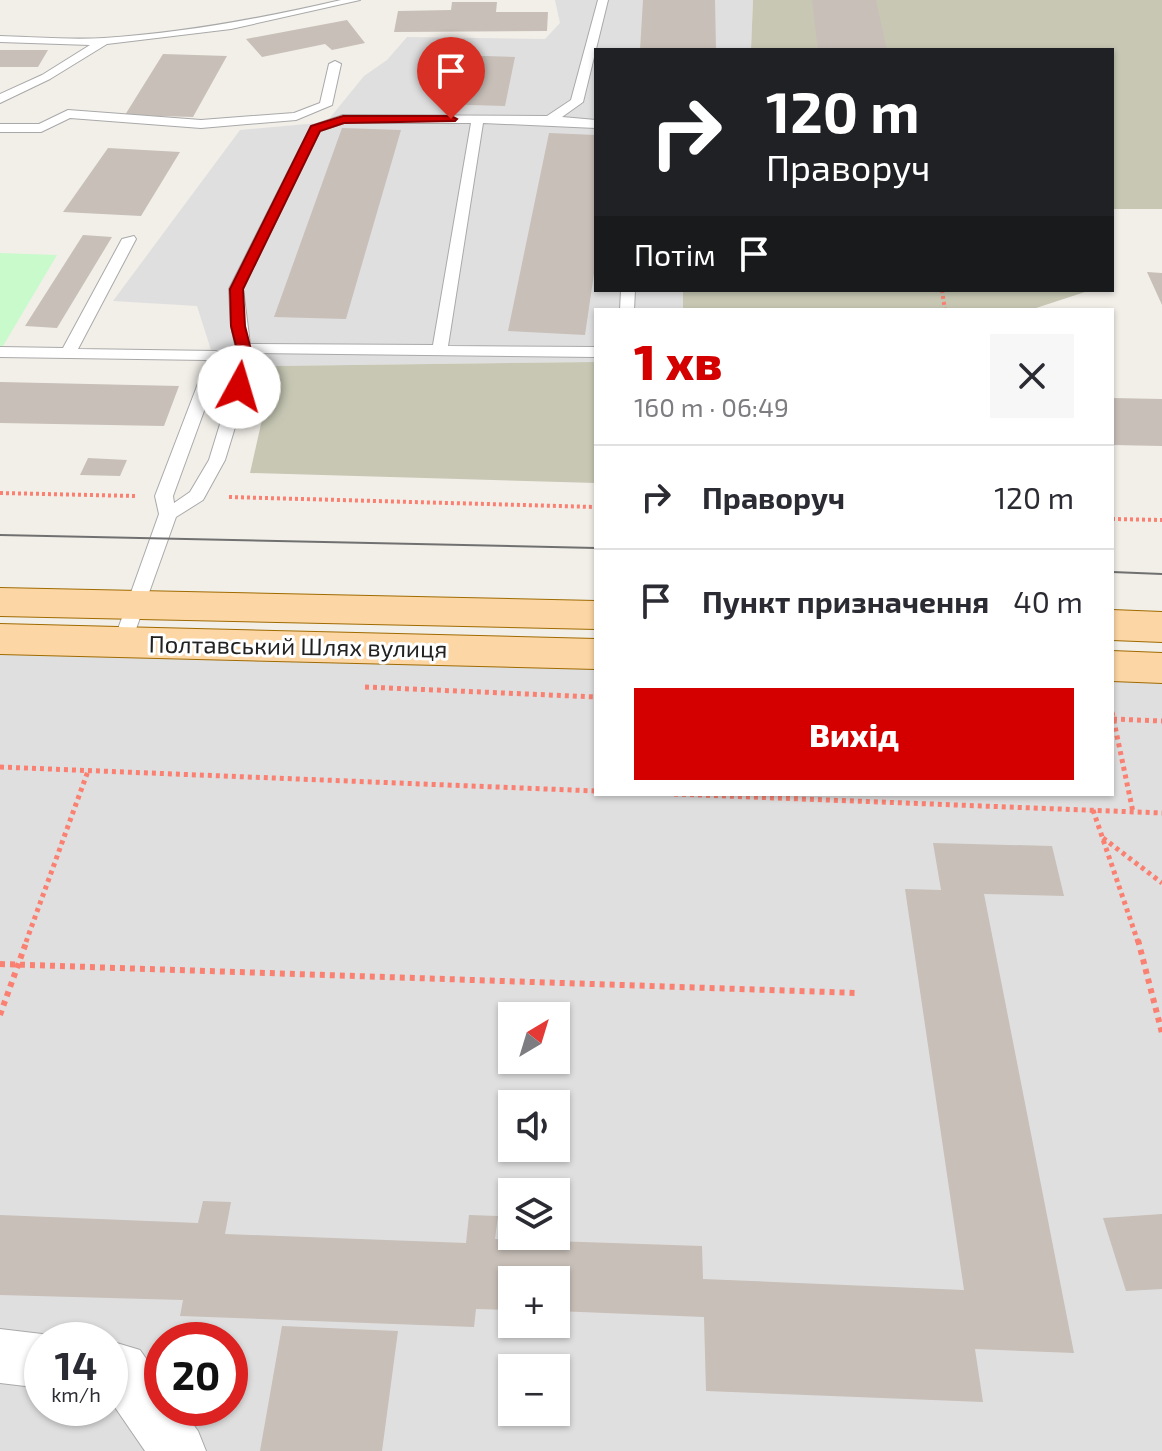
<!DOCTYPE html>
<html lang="uk">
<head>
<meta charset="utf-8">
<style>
	:root { --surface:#fff; --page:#f7f7f7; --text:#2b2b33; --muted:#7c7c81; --line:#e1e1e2; --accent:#d40000 }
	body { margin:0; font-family:"Exo 2",sans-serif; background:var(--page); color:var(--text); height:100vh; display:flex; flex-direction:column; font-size:30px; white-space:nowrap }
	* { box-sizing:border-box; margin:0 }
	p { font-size:26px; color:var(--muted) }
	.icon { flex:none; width:44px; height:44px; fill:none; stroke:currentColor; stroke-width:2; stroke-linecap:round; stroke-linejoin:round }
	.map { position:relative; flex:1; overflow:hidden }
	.side { position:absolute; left:594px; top:308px; width:520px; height:488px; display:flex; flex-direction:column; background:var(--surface); border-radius:0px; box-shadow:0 2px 6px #0004 }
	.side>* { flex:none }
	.banner { position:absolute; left:594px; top:48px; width:520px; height:244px; border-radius:0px; box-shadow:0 2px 6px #0004; background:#202124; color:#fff; overflow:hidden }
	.needle { width:52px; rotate:38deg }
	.controls { position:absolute; left:498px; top:1002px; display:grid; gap:16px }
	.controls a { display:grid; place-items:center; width:72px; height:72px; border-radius:0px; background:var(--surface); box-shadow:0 2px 6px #0004; font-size:40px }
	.speed { position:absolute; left:24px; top:1322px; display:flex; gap:16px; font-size:40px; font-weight:700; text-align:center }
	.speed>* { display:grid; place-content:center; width:104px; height:104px; border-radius:50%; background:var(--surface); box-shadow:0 2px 6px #0004; line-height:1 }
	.speed small { font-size:20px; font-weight:400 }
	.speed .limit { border:12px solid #d22; background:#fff; color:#111 }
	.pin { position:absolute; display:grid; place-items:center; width:68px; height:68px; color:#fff; margin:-82px -34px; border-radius:50% 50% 50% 0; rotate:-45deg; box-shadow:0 0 8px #0007 }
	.pin .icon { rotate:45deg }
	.me { position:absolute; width:88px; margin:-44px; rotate:6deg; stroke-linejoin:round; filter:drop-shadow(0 0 6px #0008) }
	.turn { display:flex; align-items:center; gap:28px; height:168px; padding:0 40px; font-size:36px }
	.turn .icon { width:104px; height:104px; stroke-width:2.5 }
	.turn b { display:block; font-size:56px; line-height:68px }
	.then { display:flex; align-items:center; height:76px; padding:0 40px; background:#0003; gap:16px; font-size:30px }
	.round { display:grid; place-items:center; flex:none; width:84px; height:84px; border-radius:0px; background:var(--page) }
	.headline { display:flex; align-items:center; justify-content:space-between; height:136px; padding:0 40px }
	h1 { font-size:48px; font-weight:800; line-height:60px; color:var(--accent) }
	.action { display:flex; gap:16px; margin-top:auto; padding:16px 40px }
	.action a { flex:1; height:92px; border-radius:0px; background:var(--accent); color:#fff; font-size:32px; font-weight:800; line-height:92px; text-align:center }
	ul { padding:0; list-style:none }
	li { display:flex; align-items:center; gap:24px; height:104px; padding:0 40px; border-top:2px solid var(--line) }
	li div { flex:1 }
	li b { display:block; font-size:30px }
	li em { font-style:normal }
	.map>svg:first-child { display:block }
	.residential { fill:#e0dfdf; fill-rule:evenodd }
	.construction { fill:#c7c7b4 }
	.park { fill:#c8facc }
	.building { fill:#c7bfb8 }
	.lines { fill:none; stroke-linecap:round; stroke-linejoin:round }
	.service-casing { stroke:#a9a9a9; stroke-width:2 }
	.minor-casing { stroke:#a9a9a9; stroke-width:2 }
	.primary-casing { stroke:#a06b00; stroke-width:2 }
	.path-far2 { stroke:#fa8072; stroke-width:4; stroke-dasharray:3 3; stroke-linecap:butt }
	.path-far1 { stroke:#fa8072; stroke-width:5; stroke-dasharray:4 4; stroke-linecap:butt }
	.path { stroke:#fa8072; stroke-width:6; stroke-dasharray:5 5; stroke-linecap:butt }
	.service { fill:#fff; fill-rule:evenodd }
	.minor { fill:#fff; fill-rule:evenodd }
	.primary { fill:#fcd6a4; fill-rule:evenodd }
	.tram { stroke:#707070; stroke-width:2 }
	.route { fill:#d40000; stroke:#8a0000; stroke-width:2 }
	.labels { text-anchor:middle; stroke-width:6; stroke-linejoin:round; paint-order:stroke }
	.street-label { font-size:24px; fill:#222; stroke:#fff }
</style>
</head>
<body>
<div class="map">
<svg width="1162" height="1451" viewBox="0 0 1162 1451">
	<rect width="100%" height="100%" fill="#f2efe9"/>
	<!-- residential -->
	<path class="residential" d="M555,0h198l-2,50h-155v240h87v20h-87v52l-322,4 -63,-16 -14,-44 -84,-5 127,-171 78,-7 11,-4 35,-43 23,-16 20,-23 138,2 15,-16z
		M0,644l596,19v131h516v-114l50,2v769h-1162zM512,1016h44v44h-44zM512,1104h44v44h-44zM512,1192h44v44h-44zM512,1280h44v44h-44zM42,1340h68v68h-68zM162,1340h68v68h-68zM512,1368h44v44h-44z"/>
	<!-- construction -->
	<path class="construction" d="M753,0h409v209h-50v-159h-361z
		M683,290h408l-61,20h-347z
		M596,362v121l-346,-10 24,-107z"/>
	<!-- park -->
	<path class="park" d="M0,253l57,2 -57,96z"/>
	<!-- building -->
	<path class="building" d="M643,0h72l1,50h-76z
		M812,0h64l11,50h-69z
		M452,2h45l-1,10h52l-1,19 -153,1 4,-21 53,-1z
		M347,20l18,23 -33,7 -7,-6 -63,13 -16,-18z
		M0,50h48l-10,17h-38z
		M163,54l64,2 -34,61 -68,-2z
		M449,55l66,2 -10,49 -69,-2z
		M342,128l59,2 -55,189 -72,-2z
		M549,133l47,2v125l-11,75 -77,-4z
		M108,148l72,4 -39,64 -78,-4z
		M83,235l29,2 -55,91 -32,-2z
		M1147,272l15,1v32z
		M0,382l179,4 -15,40 -164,-3z
		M1112,398l50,1v47l-50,-1z
		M88,458l39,2 -7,16 -40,-1z
		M933,843l119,3 12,50 -80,-2 90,459 -99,-4 8,53 -277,-11 -2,-74 -148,-6v-31h-44v30l-36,-1 -2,18 -294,-11 3,-16 -183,-5v-80l198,8 5,-22 28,1 -6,32 241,9 3,-28 29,1 -3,23 207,7 1,33 261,11 -59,-401 36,1z
		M1162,1214v75l-36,2 -23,-73z
		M282,1326l116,5 -16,120h-122z"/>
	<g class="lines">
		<defs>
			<path id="service" d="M341,0h19l-129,29 -124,15 -57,35 -50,24v-9l42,-19 48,-30 -90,-3v-6c35,1 70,4 104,2 80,-5 159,-20 237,-38z
				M598,0h10l-25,102 -21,15 34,3v8l-113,-5 -35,223 148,1v10l-344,-4 3,9 -30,98 -22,40 -27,17 -45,126 -9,7 -7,-2 -2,-5 46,-129 -4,-18 52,-136 -207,-3v-10l63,1 59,-109 12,-3 2,3 -58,110 138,2 8,5 -51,140 1,7 16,-11 19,-32 30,-98 -8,-36 -2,-37 82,-163 32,-11 204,1 24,-16zM344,123h127l-38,222 -183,-1 -7,-55 77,-158z
				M335,61l6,3 -9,41 -36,15 -95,8 -131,-10 -29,14h-41v-8h39l29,-14 133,10 93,-7 26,-10 9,-39z
				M621,290h14l-1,20h-14z"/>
			<path id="minor" d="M0,1329l42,5 14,6h-14v48l-42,-5z
				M110,1341l30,9 22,31v27h19l17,23 8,20h-61l-35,-51z"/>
			<path id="primary" d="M0,588l596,13v28l-596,-13z
				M1112,610l50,2v30l-50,-2z
				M0,624l596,15v30l-596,-15z
				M1112,651l50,2v30l-50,-2z"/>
		</defs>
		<!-- service casing -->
		<use href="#service" class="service-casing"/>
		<!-- minor casing -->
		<use href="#minor" class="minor-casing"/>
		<!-- primary casing -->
		<use href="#primary" class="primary-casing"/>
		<!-- path-far2 -->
		<path class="path-far2" d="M942,290l3,20
			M0,493l135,3
			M229,497l367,10
			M1112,519l50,1"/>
		<!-- path-far1 -->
		<path class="path-far1" d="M365,687l231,10
			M1112,712l21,100
			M1113,719l49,2
			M0,767l596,24
			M674,794l488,19
			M1093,810l45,132
			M1103,838l59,45
			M26,942l62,-171"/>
		<!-- path -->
		<path class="path" d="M1138,940l24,93
			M0,964l858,29
			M0,1015l27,-75"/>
		<!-- service -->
		<use href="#service" class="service"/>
		<!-- minor -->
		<use href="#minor" class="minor"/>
		<!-- primary -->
		<use href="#primary" class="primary"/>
		<!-- tram -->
		<path class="tram" d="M0,535l596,13
			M1112,572l50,2"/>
	</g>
	<!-- route -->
	<path class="route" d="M451,116l6,3 -2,2 -111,2 -24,8 -77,158 2,37 9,36 -10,28h-10l-2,-3 8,-25 -9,-36 -1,-37 81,-163 32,-10z"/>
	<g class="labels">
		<!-- street labels -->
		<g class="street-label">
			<text transform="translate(298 647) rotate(1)" y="8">Полтавський Шлях вулиця</text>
		</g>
	</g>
</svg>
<div class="controls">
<a><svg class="needle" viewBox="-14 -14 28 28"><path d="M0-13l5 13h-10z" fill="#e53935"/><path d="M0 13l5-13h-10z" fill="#7c7c81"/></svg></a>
<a><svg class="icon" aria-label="sound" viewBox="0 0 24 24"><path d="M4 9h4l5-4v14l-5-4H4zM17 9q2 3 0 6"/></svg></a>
<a><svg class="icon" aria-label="layers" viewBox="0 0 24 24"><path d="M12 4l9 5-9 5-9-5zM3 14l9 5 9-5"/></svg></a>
<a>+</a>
<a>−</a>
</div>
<div class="speed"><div>14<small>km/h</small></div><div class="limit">20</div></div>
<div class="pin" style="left:451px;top:119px;background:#d93025"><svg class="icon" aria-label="arrive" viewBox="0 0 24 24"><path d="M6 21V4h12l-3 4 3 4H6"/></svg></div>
<svg class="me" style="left:239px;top:387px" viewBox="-20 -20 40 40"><circle r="19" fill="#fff"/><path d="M0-13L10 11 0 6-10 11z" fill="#d40000"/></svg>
<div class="banner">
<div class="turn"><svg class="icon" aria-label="right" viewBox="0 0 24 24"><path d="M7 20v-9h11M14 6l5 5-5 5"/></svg><div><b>120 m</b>Праворуч</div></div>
<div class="then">Потім<svg class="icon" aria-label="arrive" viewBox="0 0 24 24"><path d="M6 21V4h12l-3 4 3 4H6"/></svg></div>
</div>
<section class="side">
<div class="headline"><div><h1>1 хв</h1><p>160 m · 06:49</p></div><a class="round"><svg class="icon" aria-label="close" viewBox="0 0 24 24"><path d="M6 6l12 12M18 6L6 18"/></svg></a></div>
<ul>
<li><svg class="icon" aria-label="right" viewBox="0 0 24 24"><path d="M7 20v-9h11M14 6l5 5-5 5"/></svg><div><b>Праворуч</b></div><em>120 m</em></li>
<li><svg class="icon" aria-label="arrive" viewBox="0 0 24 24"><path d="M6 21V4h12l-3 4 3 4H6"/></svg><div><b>Пункт призначення</b></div><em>40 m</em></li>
</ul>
<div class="action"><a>Вихід</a></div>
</section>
</div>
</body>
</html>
